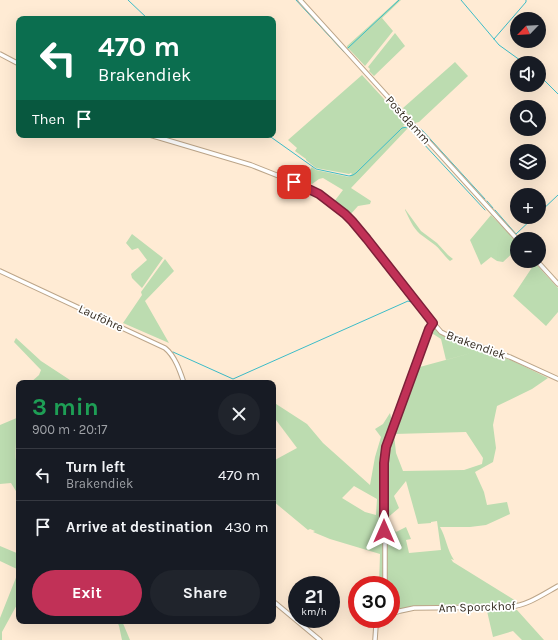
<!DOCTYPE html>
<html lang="en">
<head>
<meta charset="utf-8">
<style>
	:root { --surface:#171b24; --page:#20242c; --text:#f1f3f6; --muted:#9ea1a6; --line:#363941; --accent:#c13157 }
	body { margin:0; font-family:Karla,sans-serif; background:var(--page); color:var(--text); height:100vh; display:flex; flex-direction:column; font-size:15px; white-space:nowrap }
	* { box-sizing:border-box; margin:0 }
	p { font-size:13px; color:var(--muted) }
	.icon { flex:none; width:22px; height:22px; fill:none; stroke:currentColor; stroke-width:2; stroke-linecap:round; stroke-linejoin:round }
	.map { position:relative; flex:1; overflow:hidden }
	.side { position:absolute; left:16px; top:380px; width:260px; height:244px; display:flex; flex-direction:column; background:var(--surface); border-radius:8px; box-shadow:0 4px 16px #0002 }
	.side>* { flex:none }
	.hud { position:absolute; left:16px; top:16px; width:260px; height:122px; border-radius:8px; box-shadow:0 4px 16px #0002; background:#0b6e4f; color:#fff; overflow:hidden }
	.needle { width:26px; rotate:245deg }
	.tools { position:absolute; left:510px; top:12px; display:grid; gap:8px }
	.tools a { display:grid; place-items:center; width:36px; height:36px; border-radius:50%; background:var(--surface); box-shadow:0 4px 16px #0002; font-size:20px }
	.speed { position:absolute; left:288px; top:576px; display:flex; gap:8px; font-size:20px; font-weight:700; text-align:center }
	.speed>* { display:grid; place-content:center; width:52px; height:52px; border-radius:50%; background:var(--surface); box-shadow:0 4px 16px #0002; line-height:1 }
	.speed small { font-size:10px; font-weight:400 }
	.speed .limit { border:6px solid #d22; background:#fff; color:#111 }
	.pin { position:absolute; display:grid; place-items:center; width:34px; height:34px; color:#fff; margin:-17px; border-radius:8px; box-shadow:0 2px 6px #0006 }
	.me { position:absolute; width:44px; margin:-22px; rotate:0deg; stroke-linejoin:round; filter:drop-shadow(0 0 3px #0008) }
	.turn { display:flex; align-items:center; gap:14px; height:84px; padding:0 16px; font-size:18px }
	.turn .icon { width:52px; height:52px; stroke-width:2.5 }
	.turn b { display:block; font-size:28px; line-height:34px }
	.then { display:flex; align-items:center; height:38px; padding:0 16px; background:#0003; gap:8px; font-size:15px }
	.round { display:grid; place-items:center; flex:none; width:42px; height:42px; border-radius:21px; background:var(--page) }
	.headline { display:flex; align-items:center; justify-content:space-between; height:68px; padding:0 16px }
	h1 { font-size:24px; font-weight:700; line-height:30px; color:#1e9e55 }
	.cta { display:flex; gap:8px; margin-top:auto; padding:8px 16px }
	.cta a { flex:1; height:46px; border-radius:24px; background:var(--accent); color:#fff; font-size:16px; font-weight:700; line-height:46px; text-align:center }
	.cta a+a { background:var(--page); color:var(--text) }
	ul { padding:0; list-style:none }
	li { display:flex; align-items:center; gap:12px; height:52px; padding:0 16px; border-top:1px solid var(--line) }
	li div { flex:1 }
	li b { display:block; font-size:15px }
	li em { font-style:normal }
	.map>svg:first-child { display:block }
	.green { fill:#bcdcb0; fill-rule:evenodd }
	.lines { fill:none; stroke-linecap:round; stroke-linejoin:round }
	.stream { stroke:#3cbcc8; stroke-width:1 }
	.street-casing { stroke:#bca589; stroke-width:5.5 }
	.street { stroke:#fff; stroke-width:3.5 }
	.route-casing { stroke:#7d2039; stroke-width:10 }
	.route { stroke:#c13157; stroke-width:7 }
	.labels { text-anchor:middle; stroke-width:3.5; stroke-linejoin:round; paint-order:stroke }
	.street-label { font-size:12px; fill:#332a1f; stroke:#fff }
</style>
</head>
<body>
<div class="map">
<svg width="558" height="640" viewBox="0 0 558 640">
	<rect width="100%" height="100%" fill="#ffebd4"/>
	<!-- green -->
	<path class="green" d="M398,0h3l-19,18 11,13 -28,35 -16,-17 -2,-1v-2z
		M395,33l10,13 -31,30 -5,-5 1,-2 -2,-2z
		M455,62l13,14 -49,46 -4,1 -12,-15z
		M362,75l44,48 -3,3 5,2 -57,60 20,13 -1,3 -12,2 -9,10 -16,-13 10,-13 -20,-12 -4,1 -7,5 -11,-5 11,-12 4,3 33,7 3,-3 -1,-1 -2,1 -33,-6 -10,-8v-1l-11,-8 2,-3 -9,-8z
		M405,209l16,22 16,12 11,12 5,4 -3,2c-5,-4 -9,-11 -15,-16 -5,-4 -10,-7 -15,-11 -7,-6 -11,-16 -15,-24z
		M491,215l26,27v7l-14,13 -6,-1 -6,-4 -10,8 -11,-25z
		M132,234l31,24 -21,30 -10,-10 -1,-4 16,-14 -9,-12 -6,2 -6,-7z
		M165,259l9,12 -29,30 24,42 -46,-20 19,-28 -1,-3z
		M535,263l23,25v24l-12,14 -33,-30z
		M433,326l6,7 6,4 66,23 37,18 -16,11 -35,17 -4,19 3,23 -3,14 -18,10 9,20 3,13 20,-3 3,12 -24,11 -16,2h-30c6,10 7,23 14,33l-3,-1 2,3 63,39 2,2 -8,1 -72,1 -27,2 -20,5v-27h-5l-2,-10v10h-5l1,-31 -50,-15 -17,-7 2,-1 -5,-2 -2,1 -35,-29v-40l24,-13 -24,-32v-14l34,22 16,19 47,42 5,-28 6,-20 -6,-8 8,-5 7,-11 2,8 -9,23 -1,12h4l5,-19 2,-3 23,-66 59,-16 12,4 -12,-4 -29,8 -5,-21 -11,-7zM466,432l17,26 -1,6 -18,6 -61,1 -7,-18 -2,-19zM406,481l12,43 13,-1v-1l6,-1 4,29 -32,3 -3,-13 5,-1 -5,-12 -10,5 -10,-13 13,-11 -5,-12zM354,486l23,13 -1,16 -11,-3 -23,-14z
		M16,338l25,23 29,19 3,3h-43l9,-8 2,-5 -27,-28z
		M19,417v23l-3,1c0,9 -2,20 3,29v26l-8,-13 -11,1v-59z
		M0,546l19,8v47l-17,31v8h-2v-22l19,-48 -19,-9z
		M517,610l27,30h-22l-9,-9 -20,6 -6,-26z
		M117,621h5l8,19h-8l-3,-14z"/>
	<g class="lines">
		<!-- stream -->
		<path class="stream" d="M128,0l20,19
			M296,0l48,52
			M461,0l33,39 5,6 25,18
			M494,39l32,-37v-2
			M348,48l51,-48
			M539,75l19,19
			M421,129l64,70
			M268,135l48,34 33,7 4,-1 3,-2 46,-45 5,-1 2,1 76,82
			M487,201l6,7
			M495,210l21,24 18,-17
			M539,213l19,-18
			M173,352l60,27 175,-78 3,1"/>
		<defs>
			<path id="street" d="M300,0l217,239
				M0,54l19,10
				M150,135l101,30 43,17 25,12 26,20 14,14 70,90 12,14 6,3 63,22 48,22
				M537,261l21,23
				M0,271l165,77c10,8 15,23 19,35
				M385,585v-130l5,-17 39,-109 4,-6
				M273,601l47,39
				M391,614l9,-3 14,-3 96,-1c18,-2 32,-12 48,-21
				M375,640l1,-15 4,-6"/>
		</defs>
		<!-- street casing -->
		<use href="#street" class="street-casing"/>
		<!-- street -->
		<use href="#street" class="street"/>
	</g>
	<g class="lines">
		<defs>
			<path id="route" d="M294,182l25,12 26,20 7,7 15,18 66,84 -4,6 -43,118 -2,16v68"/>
		</defs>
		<!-- route casing -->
		<use href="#route" class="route-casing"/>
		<!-- route -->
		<use href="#route" class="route"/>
	</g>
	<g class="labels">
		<!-- street labels -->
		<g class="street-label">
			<text transform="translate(408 120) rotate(48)" y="4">Postdamm</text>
			<text transform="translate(101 318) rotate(25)" y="4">Lauföhre</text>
			<text transform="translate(476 345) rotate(20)" y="4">Brakendiek</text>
			<text transform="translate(477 607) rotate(-2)" y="4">Am Sporckhof</text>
		</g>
	</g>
</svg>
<div class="tools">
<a><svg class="needle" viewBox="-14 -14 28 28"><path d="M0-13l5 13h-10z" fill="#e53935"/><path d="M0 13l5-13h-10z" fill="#9ea1a6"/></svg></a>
<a><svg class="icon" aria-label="sound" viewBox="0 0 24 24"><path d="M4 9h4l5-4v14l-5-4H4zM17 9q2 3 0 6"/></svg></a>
<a><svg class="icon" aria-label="search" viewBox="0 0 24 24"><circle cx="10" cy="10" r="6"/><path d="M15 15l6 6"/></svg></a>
<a><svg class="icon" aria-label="layers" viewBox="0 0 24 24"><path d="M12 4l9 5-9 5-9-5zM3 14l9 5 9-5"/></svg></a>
<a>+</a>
<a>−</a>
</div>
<div class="speed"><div>21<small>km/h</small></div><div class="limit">30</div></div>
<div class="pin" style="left:294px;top:182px;background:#d93025"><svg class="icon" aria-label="arrive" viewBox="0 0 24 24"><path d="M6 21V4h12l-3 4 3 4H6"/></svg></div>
<svg class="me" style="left:384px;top:531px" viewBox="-20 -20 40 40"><path d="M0-17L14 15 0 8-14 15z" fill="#c13157" stroke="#fff" stroke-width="4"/></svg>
<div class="hud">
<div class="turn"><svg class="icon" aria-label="left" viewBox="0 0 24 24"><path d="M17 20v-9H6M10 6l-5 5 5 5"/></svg><div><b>470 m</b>Brakendiek</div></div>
<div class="then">Then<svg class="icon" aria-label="arrive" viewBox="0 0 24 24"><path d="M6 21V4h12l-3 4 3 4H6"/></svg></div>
</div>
<section class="side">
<div class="headline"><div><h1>3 min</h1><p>900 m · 20:17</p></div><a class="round"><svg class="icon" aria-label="close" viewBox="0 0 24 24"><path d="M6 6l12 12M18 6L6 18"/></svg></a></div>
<ul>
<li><svg class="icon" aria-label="left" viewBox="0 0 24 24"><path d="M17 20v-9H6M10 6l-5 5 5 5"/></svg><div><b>Turn left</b><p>Brakendiek</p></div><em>470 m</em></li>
<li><svg class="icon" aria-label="arrive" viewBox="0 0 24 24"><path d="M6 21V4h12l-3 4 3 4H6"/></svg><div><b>Arrive at destination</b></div><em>430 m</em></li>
</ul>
<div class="cta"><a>Exit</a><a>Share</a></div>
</section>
</div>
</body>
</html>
